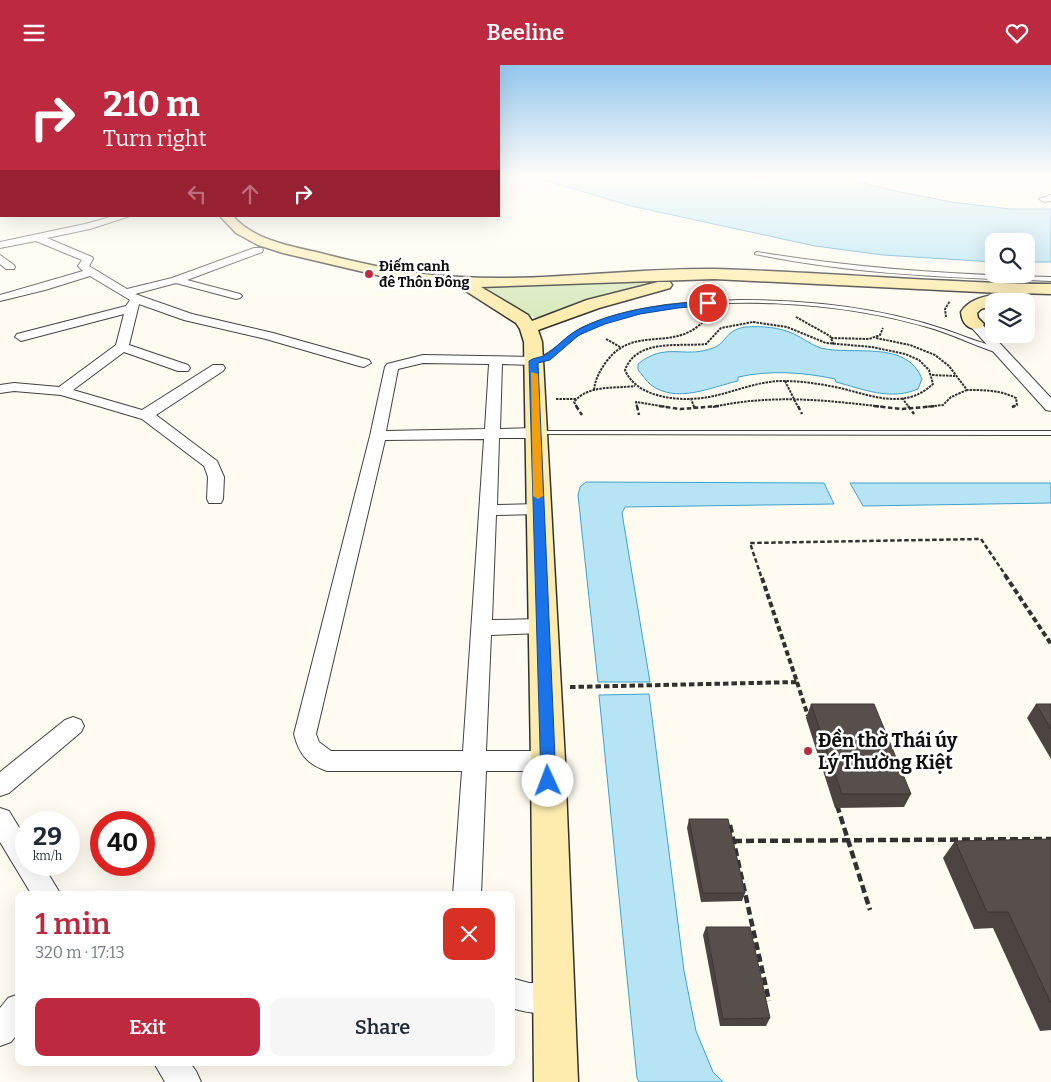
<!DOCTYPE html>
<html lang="en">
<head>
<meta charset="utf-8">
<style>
	:root { --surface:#fff; --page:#f6f6f7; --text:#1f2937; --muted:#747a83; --accent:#bd293f }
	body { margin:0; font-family:Bitter,serif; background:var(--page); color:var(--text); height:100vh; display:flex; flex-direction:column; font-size:19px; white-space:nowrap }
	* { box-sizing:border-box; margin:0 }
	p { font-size:16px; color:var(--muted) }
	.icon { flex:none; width:28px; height:28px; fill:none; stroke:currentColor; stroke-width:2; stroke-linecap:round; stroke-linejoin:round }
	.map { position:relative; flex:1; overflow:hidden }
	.sheet { position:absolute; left:15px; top:826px; width:500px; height:175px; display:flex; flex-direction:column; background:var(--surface); border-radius:10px; box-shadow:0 5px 20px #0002 }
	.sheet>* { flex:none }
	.banner { position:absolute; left:0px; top:0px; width:500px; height:152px; box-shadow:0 5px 20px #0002; background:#bd293f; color:#fff; overflow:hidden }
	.fabs { position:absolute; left:985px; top:168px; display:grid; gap:10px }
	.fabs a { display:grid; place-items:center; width:50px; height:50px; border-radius:10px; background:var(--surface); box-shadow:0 5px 20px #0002; font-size:25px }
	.speed { position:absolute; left:15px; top:746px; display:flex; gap:10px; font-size:25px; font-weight:700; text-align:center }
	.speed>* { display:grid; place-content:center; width:65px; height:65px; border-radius:50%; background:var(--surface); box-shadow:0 5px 20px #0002; line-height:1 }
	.speed small { font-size:12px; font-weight:400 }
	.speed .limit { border:8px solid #d22; background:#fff; color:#111 }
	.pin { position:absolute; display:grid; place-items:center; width:42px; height:42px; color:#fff; margin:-21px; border:2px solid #fff; border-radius:50%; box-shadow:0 1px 5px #0007 }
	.me { position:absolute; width:55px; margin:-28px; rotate:358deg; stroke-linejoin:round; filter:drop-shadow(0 0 4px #0008) }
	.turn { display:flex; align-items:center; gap:18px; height:105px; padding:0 20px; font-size:22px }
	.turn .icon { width:65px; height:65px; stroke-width:2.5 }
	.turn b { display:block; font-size:35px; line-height:42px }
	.lanes { display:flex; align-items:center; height:48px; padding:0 20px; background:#0003; justify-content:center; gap:25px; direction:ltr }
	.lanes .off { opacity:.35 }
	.round { display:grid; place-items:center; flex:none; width:52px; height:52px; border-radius:10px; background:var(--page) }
	.headline { display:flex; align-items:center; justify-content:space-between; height:85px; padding:0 20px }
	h1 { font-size:30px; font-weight:600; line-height:38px; color:var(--accent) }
	.action { display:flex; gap:10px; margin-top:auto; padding:10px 20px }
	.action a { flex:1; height:58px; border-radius:10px; background:var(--accent); color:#fff; font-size:20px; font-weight:600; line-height:58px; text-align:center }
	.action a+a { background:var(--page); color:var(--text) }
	header { display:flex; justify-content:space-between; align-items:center; height:65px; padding:0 20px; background:var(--accent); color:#fff; font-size:22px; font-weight:600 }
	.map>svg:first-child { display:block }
	.green { fill:#d7e9bb }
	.water { fill:#b6e4f5; stroke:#3fa1cb }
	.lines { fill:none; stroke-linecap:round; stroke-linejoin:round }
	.lane-casing { stroke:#424242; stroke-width:2 }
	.street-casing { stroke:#424242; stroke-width:2 }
	.secondary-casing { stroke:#313131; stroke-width:3 }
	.path-far3 { stroke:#313131; stroke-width:2; stroke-dasharray:2.5 1; stroke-linecap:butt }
	.path-far2 { stroke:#313131; stroke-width:2.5; stroke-dasharray:4.5 2.5; stroke-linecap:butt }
	.path-far1 { stroke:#313131; stroke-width:4; stroke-dasharray:5.5 3; stroke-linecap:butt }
	.path { stroke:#313131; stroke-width:4.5; stroke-dasharray:8 4; stroke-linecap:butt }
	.lane { fill:#fff; fill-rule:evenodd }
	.street { fill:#fff; fill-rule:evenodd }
	.secondary { fill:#fdecad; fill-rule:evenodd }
	.wall { fill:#4b4440 }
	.building { fill:#574f4b; stroke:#3d3734 }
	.route { fill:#1a73e8; stroke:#114b97 }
	.slow { fill:#f59e0b }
	.poi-dot { fill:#bd293f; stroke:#fff; stroke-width:2 }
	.labels { text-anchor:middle; stroke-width:5; stroke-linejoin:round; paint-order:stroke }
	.far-poi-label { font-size:14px; font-weight:bold; fill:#0f0f0f; stroke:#fff; text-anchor:start }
	.near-poi-label { font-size:19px; font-weight:bold; fill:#0f0f0f; stroke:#fff; text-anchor:start }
</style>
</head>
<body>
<header><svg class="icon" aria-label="menu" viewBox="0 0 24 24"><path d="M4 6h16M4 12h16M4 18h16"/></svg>Beeline<svg class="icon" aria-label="heart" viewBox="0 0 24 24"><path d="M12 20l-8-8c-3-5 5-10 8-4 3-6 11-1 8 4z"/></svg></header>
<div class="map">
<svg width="1051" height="1017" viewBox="0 0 1051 1017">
	<rect width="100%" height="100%" fill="#fffbf1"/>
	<!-- green -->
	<path class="green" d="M666,214l-2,3 -129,36 -52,-30 3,-3z"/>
	<!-- water -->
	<path class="water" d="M534,112h306l51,13 61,12 58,7h41v53h-25v-21h-32v21l-111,-7 -68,-9 -184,-40z
		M745,262c17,-1 34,0 49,7 9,4 17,11 27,14 31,8 86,-9 101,31l-4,10c-28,12 -55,0 -82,-7l-1,-3c-32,-7 -65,-9 -97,-2v4c-27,6 -61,23 -87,4 -5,-4 -9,-11 -13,-15v-6c27,-22 45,-6 72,-15 18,-5 13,-18 35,-22z
		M586,417l238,1 10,21 -209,3 -3,6 28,169h-52l-20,-187 2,-8z
		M850,418h201v20l-188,3z
		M649,629l35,277 12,60 17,41 10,10h-84l-2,-4 -38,-383z"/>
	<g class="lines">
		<defs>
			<path id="lane" d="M757,187c98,16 195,23 294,25v4c-99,-3 -199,-7 -296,-27v-1z
				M739,235c77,0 156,9 229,38 11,4 25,7 35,14l-5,1c-22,-7 -42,-17 -64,-24 -93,-28 -223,-37 -318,-10 -14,4 -28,10 -41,18 -17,11 -20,20 -41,26l-3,-2c5,-3 12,-4 17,-8 12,-7 21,-18 34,-25 48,-23 104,-26 157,-28z
				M536,366h515v4l-517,-1 -2,-1z"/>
			<path id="street" d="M1051,130v6l-7,1 -5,-3z
				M114,151h16l-40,13 -43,9 45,19 1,2 -4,7 38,23 45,-11 82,-30h8l1,2 -1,2 -75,28 53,14 2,2 -2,2 -4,1 -60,-16 -41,11 57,20 81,19 96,27 2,3 -7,4 -5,-1 -93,-27 -82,-19 -45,-16 -10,41 59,20 2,3 -2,3h-10l-54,-19 -51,38 69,20 71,-45h10l2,3 -2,3 -67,44 61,46 7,16 -1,22 -2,4h-12l-2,-4 1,-22 -4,-11 -62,-47 -81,-24 -47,-4 -14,2v-8l14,-2 45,4 57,-42 8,-31 -103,27 -6,-4 2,-3 109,-28 4,-6 -40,-24 -45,14 -45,11v-6l83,-24 -5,-5 4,-6 -46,-19 -36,7v-6l85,-18z
				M0,190l14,10 1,2 -1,2h-8l-6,-5z
				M975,255l4,1 72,77v13l-5,-1 -75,-83 -2,-3z
				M423,290l111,2 7,4 -7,4 -32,-1 -2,65 36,-1 5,2 3,3 -3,3 -5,2h-37l-2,67 42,-1 6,1 3,4 -3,4 -6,1 -43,1 -4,105 51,-1 7,2 3,5 -3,5 -7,2 -52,2 -5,116h62l8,3 4,7 -4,7 -8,3h-62l-5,124h-28l9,-124h-135c-20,-7 -28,-17 -33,-37l76,-298 15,-69 2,-3zM423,298l66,1 -4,65 -99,2 12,-62zM484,374l-21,312h-132l-12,-9 -3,-8 69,-294z
				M73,652l8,3 3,6 -3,6 -72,61 -9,3v-24l65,-52z
				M0,743l9,3 17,28v26h17l18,30h-29l-32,-53z
				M511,913l18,5h24l11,4 4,11 -4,11c-18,7 -35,4 -53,-1z
				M19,929v38l-8,10 -11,4v-38l8,-10z
				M154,998h36l6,8 5,11h-36z"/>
			<path id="secondary" d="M220,151h13c19,23 56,30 83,36 47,12 95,23 144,25 84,5 169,-9 254,-8 112,3 224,14 337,15v10l-37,-1 2,3 -2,3 -20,2v4l-13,4 -4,4 1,5 6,6 -3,4c-12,3 -19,-4 -20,-16 9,-14 24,-15 39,-19l-286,-14 -233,8 47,28 4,6 55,-21 71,-18h12l2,3 -2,3 -71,20 -61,22 4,12 23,419 13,321h-44l-3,-321 -7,-419 -4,-13 -4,-6 -58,-37 -73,-9 -102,-24 -25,-8 -22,-12z"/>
		</defs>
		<!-- lane casing -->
		<use href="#lane" class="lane-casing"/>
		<!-- street casing -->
		<use href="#street" class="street-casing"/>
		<!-- secondary casing -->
		<use href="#secondary" class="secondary-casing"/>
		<!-- path-far3 -->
		<path class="path-far3" d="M796,252l34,19 4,9
			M946,252l-1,-8 5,-8
			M753,257l34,5 39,16 46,4 33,7 14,6 10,10 4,14c-28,26 -60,12 -93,4 -19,-4 -38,-7 -57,-7 -26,0 -48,11 -74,16 -27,5 -72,2 -84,-27 12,-32 54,-23 81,-26l15,-16z
			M831,273l38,1 11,-4 3,-7
			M876,273l34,7 25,10 14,11 18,24c17,0 33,0 49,8l1,7 -5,2
			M606,274l14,8
			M932,310l23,1
			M785,316l13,26
			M594,325c1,-11 6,-19 12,-28 29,-40 71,-6 102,-46
			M691,333l3,9
			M902,333l7,9
			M556,334h20
			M577,342l-3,-5c15,-18 40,-13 61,-16
			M637,342l-1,-5 31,5
			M713,342c59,-13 112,-7 171,0
			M924,342l19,-2 8,-8 16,-7"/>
		<!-- path-far2 -->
		<path class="path-far2" d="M576,341l6,9
			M637,341l2,9
			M659,341l21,3 39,-3
			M694,341l1,3
			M798,341l4,8
			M874,341l28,3 34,-3
			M908,341l6,8
			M1012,342l3,-1
			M761,511l-11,-33 231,-4 25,37"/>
		<!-- path-far1 -->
		<path class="path-far1" d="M1005,510l46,69
			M797,617l11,34
			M570,622l227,-5 -36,-107"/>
		<!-- path -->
		<path class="path" d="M837,740l33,105
			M730,760l39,176
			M734,776l317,-2"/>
		<!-- lane -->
		<use href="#lane" class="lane"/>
		<!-- street -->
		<use href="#street" class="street"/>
		<!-- secondary -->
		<use href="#secondary" class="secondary"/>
	</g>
	<!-- wall -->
	<path class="wall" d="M811,639l100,90 -7,13 -69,1 -29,-90z
		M1036,639h15v55l-24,-41z
		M689,754l56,74 -3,8 -41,1 -14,-74z
		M1051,774v191l-11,1 -47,-103 -19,1 -31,-71 12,-17z
		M706,862l64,91 -4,8h-46l-17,-91z"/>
	<!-- building -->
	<path class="building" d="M811,639h63l37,90h-69z
		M1036,639h15v25z
		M689,754h39l17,74h-42z
		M1051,774v164l-43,-91h-21l-32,-71z
		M706,862h44l20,91 -47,1z"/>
	<!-- sky -->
	<linearGradient id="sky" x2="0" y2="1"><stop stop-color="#94c7ed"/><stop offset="0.44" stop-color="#fffdf9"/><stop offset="1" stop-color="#fffdf9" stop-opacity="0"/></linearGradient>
	<rect width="1051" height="254" fill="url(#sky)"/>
	<!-- route -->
	<path class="route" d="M708,236l4,2 -1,2 -33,3 -38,6 -35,10 -26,11 -29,25 -12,3 18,418 -3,4 -5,2 -5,-2 -2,-4 -12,-420c5,-4 13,-3 18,-7 9,-6 17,-16 27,-22 37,-22 91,-28 134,-31z"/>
	<!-- slow -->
	<path class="slow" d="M531,307l7,2 5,122 -5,3 -5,-3z"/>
	<!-- markers -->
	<g class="poi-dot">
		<circle cx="369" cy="209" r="5"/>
		<circle cx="808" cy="686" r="5"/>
	</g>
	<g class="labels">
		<!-- far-poi labels -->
		<g class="far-poi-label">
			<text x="379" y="206">Điếm canh<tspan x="379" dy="16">đê Thôn Đông</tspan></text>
		</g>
		<!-- near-poi labels -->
		<g class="near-poi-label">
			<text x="818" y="682">Đền thờ Thái úy<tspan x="818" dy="22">Lý Thường Kiệt</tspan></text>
		</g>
	</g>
</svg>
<div class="fabs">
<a><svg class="icon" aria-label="search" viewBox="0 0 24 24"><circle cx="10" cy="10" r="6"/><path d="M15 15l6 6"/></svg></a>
<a><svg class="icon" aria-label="layers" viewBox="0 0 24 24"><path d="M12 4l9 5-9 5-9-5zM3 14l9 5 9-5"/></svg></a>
</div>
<div class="speed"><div>29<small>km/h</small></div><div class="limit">40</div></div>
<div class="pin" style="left:708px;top:238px;background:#d93025"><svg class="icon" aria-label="arrive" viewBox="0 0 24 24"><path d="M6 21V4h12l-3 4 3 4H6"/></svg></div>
<svg class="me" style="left:548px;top:716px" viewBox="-20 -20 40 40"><circle r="19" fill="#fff"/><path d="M0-13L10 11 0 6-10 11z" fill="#1a73e8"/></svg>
<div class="banner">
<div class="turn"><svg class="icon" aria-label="right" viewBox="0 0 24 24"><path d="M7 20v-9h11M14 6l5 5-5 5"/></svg><div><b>210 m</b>Turn right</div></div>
<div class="lanes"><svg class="icon off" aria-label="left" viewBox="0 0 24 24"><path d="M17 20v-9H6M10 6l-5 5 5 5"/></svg><svg class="icon off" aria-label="ahead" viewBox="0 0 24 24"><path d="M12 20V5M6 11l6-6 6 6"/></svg><svg class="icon" aria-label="right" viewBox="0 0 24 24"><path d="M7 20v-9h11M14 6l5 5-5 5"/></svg></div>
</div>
<section class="sheet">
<div class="headline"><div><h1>1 min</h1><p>320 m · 17:13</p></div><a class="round" style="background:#d93025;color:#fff"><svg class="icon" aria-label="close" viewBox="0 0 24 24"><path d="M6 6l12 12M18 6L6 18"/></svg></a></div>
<div class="action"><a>Exit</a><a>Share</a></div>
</section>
</div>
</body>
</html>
